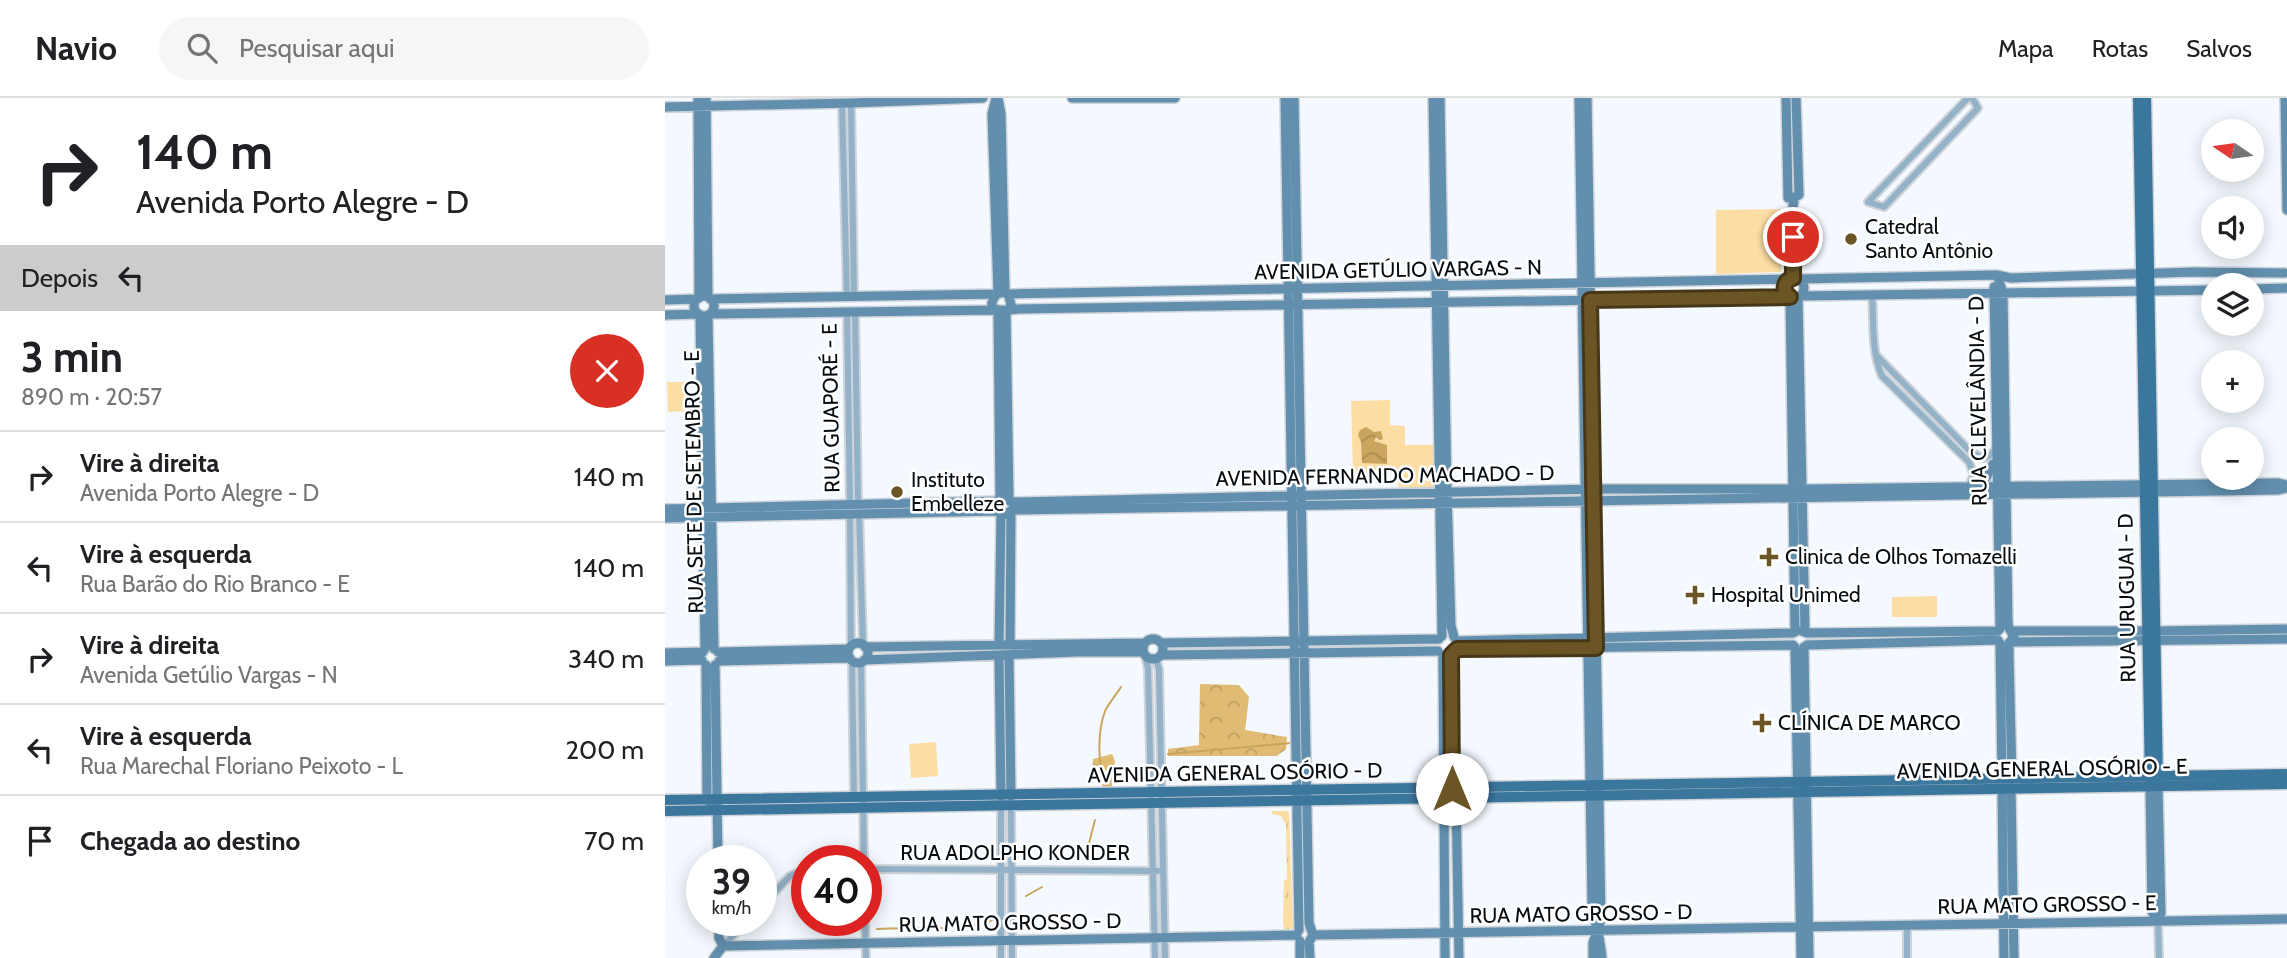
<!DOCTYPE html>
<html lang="pt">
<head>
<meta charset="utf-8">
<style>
	:root { --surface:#fff; --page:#f6f6f6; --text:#202124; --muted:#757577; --line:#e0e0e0 }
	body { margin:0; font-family:Cabin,sans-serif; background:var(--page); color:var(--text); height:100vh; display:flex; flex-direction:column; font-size:26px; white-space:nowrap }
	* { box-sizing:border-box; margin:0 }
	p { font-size:23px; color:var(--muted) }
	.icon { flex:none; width:38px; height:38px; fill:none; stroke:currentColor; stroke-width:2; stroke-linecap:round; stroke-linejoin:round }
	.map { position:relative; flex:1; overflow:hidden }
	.drawer { display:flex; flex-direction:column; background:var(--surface); width:665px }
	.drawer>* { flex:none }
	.guide { background:#fff; color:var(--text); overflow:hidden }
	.needle { width:46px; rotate:283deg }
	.tools { position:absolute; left:1536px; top:21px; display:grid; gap:14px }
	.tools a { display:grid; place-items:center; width:63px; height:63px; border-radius:50%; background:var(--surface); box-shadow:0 4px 18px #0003; font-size:35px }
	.speed { position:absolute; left:21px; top:747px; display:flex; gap:14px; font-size:35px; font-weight:700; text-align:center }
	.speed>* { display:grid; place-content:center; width:91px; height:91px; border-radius:50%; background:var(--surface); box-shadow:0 4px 18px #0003; line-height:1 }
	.speed small { font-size:18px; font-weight:400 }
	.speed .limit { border:10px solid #d22; background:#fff; color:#111 }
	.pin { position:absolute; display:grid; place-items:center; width:60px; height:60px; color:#fff; margin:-30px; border:4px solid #fff; border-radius:50%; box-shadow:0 2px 7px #0007 }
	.me { position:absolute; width:77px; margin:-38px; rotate:0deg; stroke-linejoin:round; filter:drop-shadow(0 0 5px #0008) }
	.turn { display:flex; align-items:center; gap:24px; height:147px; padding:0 21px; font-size:32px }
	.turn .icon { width:91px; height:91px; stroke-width:2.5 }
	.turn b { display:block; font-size:49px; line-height:60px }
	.then { display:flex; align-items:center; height:66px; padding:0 21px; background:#0003; gap:14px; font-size:26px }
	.round { display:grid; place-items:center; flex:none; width:74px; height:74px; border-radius:37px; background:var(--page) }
	.headline { display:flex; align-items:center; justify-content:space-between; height:119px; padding:0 21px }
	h1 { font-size:42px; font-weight:700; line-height:52px }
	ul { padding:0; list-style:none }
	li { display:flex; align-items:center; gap:21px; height:91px; padding:0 21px; border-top:2px solid var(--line) }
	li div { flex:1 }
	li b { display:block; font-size:26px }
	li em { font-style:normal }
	header { display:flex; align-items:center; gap:42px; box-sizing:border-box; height:98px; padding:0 35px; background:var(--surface); border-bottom:2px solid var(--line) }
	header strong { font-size:33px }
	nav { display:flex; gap:38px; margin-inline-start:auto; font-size:24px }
	.search { width:490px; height:63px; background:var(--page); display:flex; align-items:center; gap:18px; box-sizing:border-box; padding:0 24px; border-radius:38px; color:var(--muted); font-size:26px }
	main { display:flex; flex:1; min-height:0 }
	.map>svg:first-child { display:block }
	.grass { fill:url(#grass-tufts) }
	.forest { fill:url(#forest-crowns) }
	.park { fill:#fcdea5 }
	.water { fill:url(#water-waves) }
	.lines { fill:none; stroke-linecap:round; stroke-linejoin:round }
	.stream { stroke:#c9a55d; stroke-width:2 }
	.street-casing { stroke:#cdd3d8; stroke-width:10 }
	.secondary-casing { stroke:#cdd3d8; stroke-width:12 }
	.primary-casing { stroke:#cdd3d8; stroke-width:13 }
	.street { stroke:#94b2c7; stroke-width:6 }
	.secondary { stroke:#628fae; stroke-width:9 }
	.primary { stroke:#3b769c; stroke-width:10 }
	.route-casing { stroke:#463718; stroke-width:18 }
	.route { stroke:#6c5525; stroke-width:12 }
	.poi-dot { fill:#6c5525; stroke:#fff; stroke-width:2.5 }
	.labels { text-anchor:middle; stroke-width:5; stroke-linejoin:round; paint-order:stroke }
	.poi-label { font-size:21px; fill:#070c10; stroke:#fff; text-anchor:start }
	.street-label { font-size:21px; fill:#070c10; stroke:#fff }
</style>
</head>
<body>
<header>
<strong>Navio</strong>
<div class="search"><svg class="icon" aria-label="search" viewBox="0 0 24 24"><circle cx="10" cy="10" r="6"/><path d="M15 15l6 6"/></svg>Pesquisar aqui</div>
<nav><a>Mapa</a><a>Rotas</a><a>Salvos</a></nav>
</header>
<main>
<section class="drawer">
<div class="guide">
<div class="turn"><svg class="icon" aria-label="right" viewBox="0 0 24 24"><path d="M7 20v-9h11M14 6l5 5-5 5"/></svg><div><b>140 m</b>Avenida Porto Alegre - D</div></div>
<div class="then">Depois<svg class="icon" aria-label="left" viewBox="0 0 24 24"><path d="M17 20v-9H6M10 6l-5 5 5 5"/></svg></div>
</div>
<div class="headline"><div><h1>3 min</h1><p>890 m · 20:57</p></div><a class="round" style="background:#d93025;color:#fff"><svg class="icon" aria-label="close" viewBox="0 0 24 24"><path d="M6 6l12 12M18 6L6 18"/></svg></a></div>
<ul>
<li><svg class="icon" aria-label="right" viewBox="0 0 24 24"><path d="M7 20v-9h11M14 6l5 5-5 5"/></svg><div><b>Vire à direita</b><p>Avenida Porto Alegre - D</p></div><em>140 m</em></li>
<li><svg class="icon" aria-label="left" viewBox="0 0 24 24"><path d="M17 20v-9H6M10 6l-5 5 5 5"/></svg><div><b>Vire à esquerda</b><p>Rua Barão do Rio Branco - E</p></div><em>140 m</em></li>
<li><svg class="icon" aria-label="right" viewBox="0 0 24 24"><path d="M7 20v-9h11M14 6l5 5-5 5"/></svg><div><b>Vire à direita</b><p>Avenida Getúlio Vargas - N</p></div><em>340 m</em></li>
<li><svg class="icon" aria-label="left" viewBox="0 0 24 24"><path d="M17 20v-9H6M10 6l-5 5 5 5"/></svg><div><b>Vire à esquerda</b><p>Rua Marechal Floriano Peixoto - L</p></div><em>200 m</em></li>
<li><svg class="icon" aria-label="arrive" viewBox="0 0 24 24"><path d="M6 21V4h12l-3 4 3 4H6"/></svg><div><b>Chegada ao destino</b></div><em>70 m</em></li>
</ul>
</section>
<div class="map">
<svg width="1622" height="860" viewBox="0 0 1622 860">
	<defs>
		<pattern id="grass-tufts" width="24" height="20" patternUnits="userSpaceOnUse" patternTransform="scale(1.75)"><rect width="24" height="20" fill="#fcdea5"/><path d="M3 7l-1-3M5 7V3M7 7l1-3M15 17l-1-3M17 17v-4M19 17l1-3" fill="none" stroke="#d6bd8d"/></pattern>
		<pattern id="forest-crowns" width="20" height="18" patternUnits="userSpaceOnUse" patternTransform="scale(1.75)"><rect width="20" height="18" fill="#e0bb73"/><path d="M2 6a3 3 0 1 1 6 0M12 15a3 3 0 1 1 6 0" fill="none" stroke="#bfa062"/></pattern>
		<pattern id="water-waves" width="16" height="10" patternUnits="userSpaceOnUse" patternTransform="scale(1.75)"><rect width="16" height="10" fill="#c9a55d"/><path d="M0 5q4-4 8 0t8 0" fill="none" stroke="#ab8d50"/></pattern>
	</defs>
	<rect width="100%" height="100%" fill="#f3f9fe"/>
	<!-- grass -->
	<path class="grass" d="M607,713h17l4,118h-9l-1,-6 1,-43 3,-1 -1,-54 -5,-9 -9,-2z"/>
	<!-- forest -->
	<path class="forest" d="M535,586l39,1 10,12 -4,33 42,7 -1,12 -9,7h-109v-7l31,-4z
		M447,656l3,7 -3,26h-9l-4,-8 -7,-5 1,-15z"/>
	<!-- park -->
	<path class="park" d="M1116,111v63l-65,2v-64z
		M2,284h19l1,29 -19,1z
		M725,302v25l15,1v19h30v42h-37v-14l-45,1 -2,-73z
		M1272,498v21h-45v-20z
		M271,644l2,34 -27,2 -2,-34z"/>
	<!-- water -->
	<path class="water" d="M701,329l8,5 7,-1 2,8 -3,1 -4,-3 -2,4 13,4v19l-25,-1 -1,-21 -3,-7 2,-5z"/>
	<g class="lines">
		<!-- stream -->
		<path class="stream" d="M503,656l123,-11
			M437,682c-3,-22 -5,-47 3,-69 4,-8 11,-16 16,-24
			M420,761l10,-39
			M361,798l16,-9
			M212,831c32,-3 89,4 115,-9"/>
		<defs>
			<path id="street" d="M1303,0l-100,104 16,5 94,-99 -6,-10
				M186,5l3,193
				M177,6l5,192
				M1207,196c2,26 -1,58 10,82l87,86 5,13 -6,12
				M182,214l3,192
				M190,214l3,192
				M1211,257l95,97 11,6 6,-1 8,-8
				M185,415l1,133
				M194,415l4,132
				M480,558l3,12 7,290
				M491,561l3,10 6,289
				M187,562l2,139
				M196,564l3,199
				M346,707l1,153
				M201,771l292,2
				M96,808l29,-30 17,-7
				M200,822l1,38
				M1493,822l1,38
				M1242,828v32
				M58,848l25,-26
				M336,860v-152"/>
			<path id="secondary" d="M33,0l1,200
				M41,0l2,199
				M331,0l-4,16 6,179
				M333,0l3,16 4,179
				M407,0h103
				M620,0l14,832
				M629,0l15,825 4,12 -4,7 1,16
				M768,0l9,538
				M775,0l7,394 4,134 3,11
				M914,0l13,806 5,27 -4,12v15
				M922,0l14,821c-5,15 0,23 1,39
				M1121,0l2,100 7,-1
				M1620,0l2,112
				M0,9l186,-4 132,-5
				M1332,177l6,18 5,329 1,6 5,9 -5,6v12l3,123
				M1128,180v-73l2,-8 4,-2 -3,-97
				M1119 190a10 10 0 1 1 20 0a10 10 0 1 1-20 0Z
				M1133,181l199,-4 14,3 183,-6 91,1
				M1329,189l6,342
				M1587,191l35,-1
				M342,196l783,-15
				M1135,198l414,-6
				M29 208a10 10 0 1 1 20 0a10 10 0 1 1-20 0Z
				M1125,199l5,335
				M1133,199l7,335
				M45,201l287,-5
				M0,202l32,-1
				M343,212l3,-5 -2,-9 -5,-4 -7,2c-17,21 12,16 22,15l771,-12
				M333,213l2,189
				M341,213l3,188
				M45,216l287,-4
				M0,217l34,-1
				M35,217l5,334
				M43,217l6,334
				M1308,388l13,-8 7,-14
				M0,411l334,-8 6,-3 6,4 582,-13h215l470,-6 9,2
				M0,420l334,-7 7,3 6,-4 1266,-20 9,-2
				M1137,533l5,2 191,-2
				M1347,533h143l132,-2
				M478 551a10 10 0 1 1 20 0a10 10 0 1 1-20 0Z
				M792,543l336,-8
				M1346,544l276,-3
				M496,545l278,-4
				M1335,545l2,135
				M183 555a10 10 0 1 1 20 0a10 10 0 1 1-20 0Z
				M334,547l2,-132
				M345,547l1,-134
				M1142,547l191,-5
				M200,549l279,-4
				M1130,549l6,311
				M1139,549l5,311
				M792,551l336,-4
				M53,554l131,-3
				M0,555l38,-1
				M344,557l2,141
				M497,557l276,-4
				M787,557v134l4,9 3,160
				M334,558l2,140
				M778,558l2,302
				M199,562l213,-8h66
				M0,563l37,-1
				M54,563l131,-3
				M41,567l1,134 4,5
				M50,567l3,196
				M1485,688l2,126 6,8
				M1346,690l3,170
				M1337,691l2,169
				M54,822v18l4,8
				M1493,822l3,-7 -3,-127
				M648,837l974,-16
				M635,843v17
				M58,848l574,-11
				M49,860l9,-12"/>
			<path id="primary" d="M1473,0l12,684
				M1481,0l12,685
				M0,702l1622,-26
				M0,713l1622,-27"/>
		</defs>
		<!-- street casing -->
		<use href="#street" class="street-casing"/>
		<!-- secondary casing -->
		<use href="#secondary" class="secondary-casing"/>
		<!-- primary casing -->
		<use href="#primary" class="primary-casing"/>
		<!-- street -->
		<use href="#street" class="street"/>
		<!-- secondary -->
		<use href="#secondary" class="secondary"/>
		<!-- primary -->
		<use href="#primary" class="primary"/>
	</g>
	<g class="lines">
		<defs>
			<path id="route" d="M787,691l-1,-134 6,-6 139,-1 -6,-348 200,-3c-8,-6 -7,-16 3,-19v-41"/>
		</defs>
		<!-- route casing -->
		<use href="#route" class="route-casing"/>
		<!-- route -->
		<use href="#route" class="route"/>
	</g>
	<!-- markers -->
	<g class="poi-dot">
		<circle cx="1186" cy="141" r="7"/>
		<circle cx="232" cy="394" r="7"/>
		<path d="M1100.5 448.5h7v7h7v7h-7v7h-7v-7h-7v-7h7z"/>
		<path d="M1026.5 486.5h7v7h7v7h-7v7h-7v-7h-7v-7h7z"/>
		<path d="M1093.5 614.5h7v7h7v7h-7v7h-7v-7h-7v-7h7z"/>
	</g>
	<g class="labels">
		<!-- poi labels -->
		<g class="poi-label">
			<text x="1200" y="136">Catedral<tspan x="1200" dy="24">Santo Antônio</tspan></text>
			<text x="246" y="389">Instituto<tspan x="246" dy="24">Embelleze</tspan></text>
			<text x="1120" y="466">Clinica de Olhos Tomazelli</text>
			<text x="1046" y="504">Hospital Unimed</text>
			<text x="1113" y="632">CLÍNICA DE MARCO</text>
		</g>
		<!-- street labels -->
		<g class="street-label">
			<text transform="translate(733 172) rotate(-1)" y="7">AVENIDA GETÚLIO VARGAS - N</text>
			<text transform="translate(1313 303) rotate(-91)" y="7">RUA CLEVELÂNDIA - D</text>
			<text transform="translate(166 310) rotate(-91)" y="7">RUA GUAPORÉ - E</text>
			<text transform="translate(720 378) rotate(-1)" y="7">AVENIDA FERNANDO MACHADO - D</text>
			<text transform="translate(29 384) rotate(-91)" y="7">RUA SETE DE SETEMBRO - E</text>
			<text transform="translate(1462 500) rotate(-91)" y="7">RUA URUGUAI - D</text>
			<text transform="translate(1377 671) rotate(-1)" y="7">AVENIDA GENERAL OSÓRIO - E</text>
			<text transform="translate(570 675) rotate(-1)" y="7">AVENIDA GENERAL OSÓRIO - D</text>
			<text x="350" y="762">RUA ADOLPHO KONDER</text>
			<text transform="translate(1382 807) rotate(-1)" y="7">RUA MATO GROSSO - E</text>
			<text transform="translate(916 816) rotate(-1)" y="7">RUA MATO GROSSO - D</text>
			<text transform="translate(345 825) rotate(-1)" y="7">RUA MATO GROSSO - D</text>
		</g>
	</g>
</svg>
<div class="tools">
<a><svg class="needle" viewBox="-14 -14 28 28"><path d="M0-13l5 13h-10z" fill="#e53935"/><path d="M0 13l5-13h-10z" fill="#757577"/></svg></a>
<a><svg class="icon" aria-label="sound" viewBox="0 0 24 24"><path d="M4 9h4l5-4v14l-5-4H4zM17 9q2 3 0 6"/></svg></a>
<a><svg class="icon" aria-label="layers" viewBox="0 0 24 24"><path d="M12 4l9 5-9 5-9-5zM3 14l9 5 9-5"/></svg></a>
<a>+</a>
<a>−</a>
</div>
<div class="speed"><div>39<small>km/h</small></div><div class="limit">40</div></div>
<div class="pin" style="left:1128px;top:139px;background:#d93025"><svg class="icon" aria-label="arrive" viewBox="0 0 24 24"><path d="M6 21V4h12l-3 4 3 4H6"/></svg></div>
<svg class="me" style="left:787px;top:691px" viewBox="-20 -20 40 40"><circle r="19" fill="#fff"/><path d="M0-13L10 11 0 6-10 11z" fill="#6c5525"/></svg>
</div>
</main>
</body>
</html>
